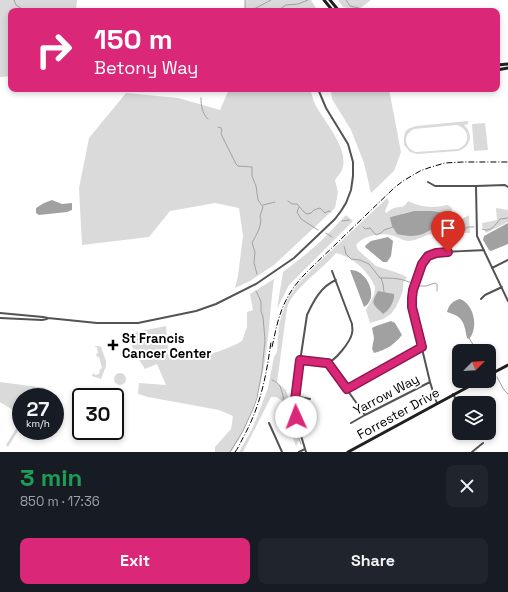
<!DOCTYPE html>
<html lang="en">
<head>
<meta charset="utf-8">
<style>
	:root { --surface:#171b24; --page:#20242c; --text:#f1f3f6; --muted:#9ea1a6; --accent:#db2777 }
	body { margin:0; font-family:"Space Grotesk",sans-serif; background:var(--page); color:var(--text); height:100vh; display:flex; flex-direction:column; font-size:15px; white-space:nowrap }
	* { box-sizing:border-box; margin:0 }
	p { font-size:13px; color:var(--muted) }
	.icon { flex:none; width:22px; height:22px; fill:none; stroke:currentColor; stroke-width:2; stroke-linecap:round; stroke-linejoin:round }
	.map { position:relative; height:452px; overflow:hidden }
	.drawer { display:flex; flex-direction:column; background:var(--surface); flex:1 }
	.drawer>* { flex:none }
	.banner { position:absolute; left:8px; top:8px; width:492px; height:84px; border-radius:8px; box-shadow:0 2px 6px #0003; background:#db2777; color:#fff; overflow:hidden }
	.needle { width:26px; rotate:66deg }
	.buttons { position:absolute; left:452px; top:344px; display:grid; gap:8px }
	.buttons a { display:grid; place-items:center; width:44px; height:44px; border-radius:8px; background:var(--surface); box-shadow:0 2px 6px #0003; font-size:20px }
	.speed { position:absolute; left:12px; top:388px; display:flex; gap:8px; font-size:20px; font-weight:700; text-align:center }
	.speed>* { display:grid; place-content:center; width:52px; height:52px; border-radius:50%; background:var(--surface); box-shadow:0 2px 6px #0003; line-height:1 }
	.speed small { font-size:10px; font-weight:400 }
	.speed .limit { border:2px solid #111; border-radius:6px; background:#fff; color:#111 }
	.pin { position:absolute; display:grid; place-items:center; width:34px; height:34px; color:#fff; margin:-41px -17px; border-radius:50% 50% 50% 0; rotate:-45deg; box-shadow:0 0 4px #0007 }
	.pin .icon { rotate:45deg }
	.me { position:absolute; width:44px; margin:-22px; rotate:358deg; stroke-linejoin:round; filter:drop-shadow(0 0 3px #0008) }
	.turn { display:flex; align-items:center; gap:14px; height:84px; padding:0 20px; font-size:18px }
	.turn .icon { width:52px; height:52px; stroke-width:2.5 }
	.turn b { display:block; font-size:28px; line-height:34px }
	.round { display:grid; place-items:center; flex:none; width:42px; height:42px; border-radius:8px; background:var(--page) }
	.summary { display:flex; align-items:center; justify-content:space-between; height:68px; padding:0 20px }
	h1 { font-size:24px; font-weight:700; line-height:30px; color:#1e9e55 }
	.button { display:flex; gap:8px; margin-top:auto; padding:8px 20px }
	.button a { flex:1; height:46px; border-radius:8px; background:var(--accent); color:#fff; font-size:16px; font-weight:700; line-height:46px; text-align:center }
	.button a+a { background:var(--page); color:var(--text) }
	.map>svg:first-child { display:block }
	.green { fill:#dadada; fill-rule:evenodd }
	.water { fill:#a1a1a1 }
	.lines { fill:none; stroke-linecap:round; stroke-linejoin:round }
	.stream { stroke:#a1a1a1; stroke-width:1 }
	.street { stroke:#535353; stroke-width:2 }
	.secondary { stroke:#202020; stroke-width:3 }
	.rail { stroke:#000; stroke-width:1; stroke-dasharray:6 2 1 2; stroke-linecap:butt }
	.route-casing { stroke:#8e194d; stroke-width:10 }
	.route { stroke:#db2777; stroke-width:7 }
	.poi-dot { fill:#000; stroke:#fff; stroke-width:1.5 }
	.labels { text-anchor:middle; stroke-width:4; stroke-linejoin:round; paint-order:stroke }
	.poi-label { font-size:13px; font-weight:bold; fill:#000; stroke:#fff; text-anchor:start }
	.street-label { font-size:13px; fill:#000; stroke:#fff }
</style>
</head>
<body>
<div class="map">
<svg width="508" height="452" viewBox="0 0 508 452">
	<rect width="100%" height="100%" fill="#fff"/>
	<!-- green -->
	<path class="green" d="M0,0h77l-1,11h-65v65l-10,1h-1z
		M245,0h66l7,11h-73z
		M338,0h33l-13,10 -15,-3z
		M229,89h81c2,5 3,11 5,15 9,18 37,47 26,68 -2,3 -4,5 -6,8l3,12 -3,16 -61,57 -24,16 -15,7 3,-12 5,-40 -4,-28 -24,-5 -45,8 -21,26 -67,8 -3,-57 10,-50 37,-45 52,5 42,12z
		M331,89h58l12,63 -7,19 -23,22 -7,-30 -13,-33 -19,-31z
		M468,121v3l-4,1c10,9 7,22 -6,26l-41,3 -7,-2 -6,-7v-8l1,-5 3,-3 8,-3zM457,125c13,4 14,19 1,24l-42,3c-12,-4 -14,-17 -2,-23z
		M485,123l3,27 -14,1 -2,-27z
		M387,198l2,4 -4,9 1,2c2,-1 4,-3 6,-4 8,-4 11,1 16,-8 15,7 24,7 40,4l4,3v2l-2,2c0,4 2,6 5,9l7,-2 7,-4 1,18c-11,0 -24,-2 -35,0 -9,1 -18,8 -27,8 -4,0 -10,-4 -14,-5 -12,-4 -30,-1 -38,9l2,5 18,16 22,7 9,4 -4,6v7l-2,6 -5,11 -5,7 -8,5 -13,4 -4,-13c3,-6 10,-16 9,-23 -1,-2 -2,-4 -3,-6 -8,-14 -21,-24 -36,-28 -13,16 -44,36 -49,55l-10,75 9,7 5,17 1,15 6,12 1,7 -3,5 -5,-13 -4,-6 -6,-27 -5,-3h-5l-28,55h-4l12,-21 6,-14 11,-29 6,-31 3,-5 2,-27 4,-14 5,-13 9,-13 18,-19zM414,211l32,6 4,11h-14l-15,6 -17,1 -2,-21z
		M496,208l12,2v12l-22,11 -4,-7v-3l15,-3z
		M346,215l7,6 -64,64 -12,24 6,-37 22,-17 16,-14z
		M274,279c-4,29 -5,59 -10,88 -6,30 -16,60 -33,85h-16v-5l16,-18 2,-13 -14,-6 -71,-13 -10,-3 1,-11 27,2 -9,-21 -12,5 -7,-11 -8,-16 6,-10 30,-6 2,24c4,2 8,5 12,6 21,3 44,-5 62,-15l5,-14v-15l6,-2 -3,-16z
		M95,346h4l2,1 5,14v5l-5,13 -9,-3 1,-3 2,2 4,-1 1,-5 2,-1 -3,-11h-2l-1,-3 2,-1 -1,-6h-2z
		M114 379a6 6 0 1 1 12 0a6 6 0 1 1-12 0Z
		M0,382l46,6 -6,9h-19v29l-13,21 -2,-2 11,-18 4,-12 -21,-13z"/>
	<!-- water -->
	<path class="water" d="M52,200l10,4 10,-1v7l-5,2 -28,3 -3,-2v-5l8,-5z
		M414,211h19l10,2 4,9 10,4c-7,4 -15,0 -22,2 -5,2 -8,4 -12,6 -9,3 -18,2 -26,0l-5,-8 -2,-8 1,-1z
		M508,223v21l-17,7 -2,-1 -6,-10 1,-4z
		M388,237l5,4 -2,15 -4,6h-4l-18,-15 1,-2 5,-4z
		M350,270c17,-1 30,28 14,37z
		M378,291l16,3c1,7 -5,17 -11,20 -10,-10 -13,-9 -5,-23z
		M460,299c14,5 19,29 9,40l-2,-1c-2,-8 -2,-17 -10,-22 -3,-2 -7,-3 -10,-4 2,-7 5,-11 13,-13z
		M391,321l4,2 7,12c-8,10 -16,15 -28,18l-2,-4 2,-11 -2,-10 4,-2z"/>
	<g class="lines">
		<!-- stream -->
		<path class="stream" d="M14,0l2,5 9,6
			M245,0v9l16,2
			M346,0l4,6 9,2 4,3
			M254,9l17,-9
			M277,11l9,-6 12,-1 10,-4
			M201,98c0,7 1,16 7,21
			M218,127l3,1 1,2 -1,3 1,3 14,28 2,2 14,1v9l4,10 2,14 5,7 -3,9c3,9 -4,19 -8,27l3,9 -1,11 3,11
			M288,201l4,3h5l7,8 3,2 4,-1 3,-3 6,-2 5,5 4,-2 2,1
			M263,205l12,-3
			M299,207l-2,5 4,7 17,11
			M342,221l7,-1
			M363,227l2,2 5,-1 6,7 5,-2 3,-3 9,-3
			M453,227l9,6 5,-6h7
			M482,229c9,4 13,-4 18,-10l8,-1
			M326,233l6,4
			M344,246l2,8 5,5 9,1 9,4 11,14c11,0 23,0 33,6
			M381,278l2,6 1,8
			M418,286h8l9,-3 2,1v7
			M469,338l8,13
			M497,377l7,13 4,4
			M272,380c4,2 6,3 8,6 4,9 4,19 7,28 4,10 11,19 14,30
			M230,452l13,-21 10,-22 4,-11 5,-27 3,-31 -2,-23 -2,-6v-9l-2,-5 -3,-6"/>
		<!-- street -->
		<path class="street" d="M428,182l7,4h41l29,-1 3,2
			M476,186l1,50 31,65
			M492,268l16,-8
			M481,299l4,-4 17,-8
			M0,313l43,4 5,1 49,5h41l58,-12 20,-7 40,-20 38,-26 41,-39 6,-8 5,-8 5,-13 2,-14v-14l-5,-18 -22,-36 -8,-19
			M0,318l42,2 5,-1
			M301,360c7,1 18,4 25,3 8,0 25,-22 26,-30 1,-3 0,-6 0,-9l-20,-53
			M328,363l37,52
			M347,389l75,-42
			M453,394l6,11
			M295,396l15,3
			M437,403l-2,-5 -5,-16 -18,-75c-1,-12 2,-19 6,-30 2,-8 3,-17 11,-22 7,-4 44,-4 55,-5
			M269,423l13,29
			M351,423l14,-8 65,-33
			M299,452l6,-3
			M306,452l-8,-26 -5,-18 14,-93c6,-13 14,-29 29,-35
			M472,452l11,-9"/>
		<!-- secondary -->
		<path class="secondary" d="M324,0l9,11
			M330,0l9,11
			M497,65l11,-1
			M497,70l11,-2
			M489,375l19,-10
			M348,452l131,-71"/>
		<!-- rail -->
		<path class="rail" d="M272,347c2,-8 3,-15 5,-22 6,-24 16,-40 34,-57l83,-80 9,-7 17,-10 11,-4 14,-4 18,-1h45
			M235,452c4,-5 6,-11 9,-16 17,-32 22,-59 27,-94"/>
	</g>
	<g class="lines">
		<defs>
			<path id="route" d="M296,417l-2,-9 6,-48 26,3h2l19,26 75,-42 -10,-40v-9l1,-8 9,-26 6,-8 8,-3 12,-1"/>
		</defs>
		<!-- route casing -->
		<use href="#route" class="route-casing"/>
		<!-- route -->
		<use href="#route" class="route"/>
	</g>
	<!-- markers -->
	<path class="poi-dot" d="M111 339h4v4h4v4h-4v4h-4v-4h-4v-4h4z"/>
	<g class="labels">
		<!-- poi labels -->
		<g class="poi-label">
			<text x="122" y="343">St Francis<tspan x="122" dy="15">Cancer Center</tspan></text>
		</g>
		<!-- street labels -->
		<g class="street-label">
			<text transform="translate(386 394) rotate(-28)" y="5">Yarrow Way</text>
			<text transform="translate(398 413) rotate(-29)" y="5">Forrester Drive</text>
		</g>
	</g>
</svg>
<div class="buttons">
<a><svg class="needle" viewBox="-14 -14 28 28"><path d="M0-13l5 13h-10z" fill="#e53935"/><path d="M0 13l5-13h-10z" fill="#9ea1a6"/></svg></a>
<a><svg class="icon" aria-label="layers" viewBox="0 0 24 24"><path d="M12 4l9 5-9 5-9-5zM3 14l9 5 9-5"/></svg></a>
</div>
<div class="speed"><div>27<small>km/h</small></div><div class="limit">30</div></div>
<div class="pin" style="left:448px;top:252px;background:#d93025"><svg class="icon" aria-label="arrive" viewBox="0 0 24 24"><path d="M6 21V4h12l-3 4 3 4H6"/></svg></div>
<svg class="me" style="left:296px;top:417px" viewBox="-20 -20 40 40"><circle r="19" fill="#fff"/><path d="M0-13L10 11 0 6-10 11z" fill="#db2777"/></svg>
<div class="banner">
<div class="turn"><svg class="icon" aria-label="right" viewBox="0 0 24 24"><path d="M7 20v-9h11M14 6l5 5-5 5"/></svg><div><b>150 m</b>Betony Way</div></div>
</div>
</div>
<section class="drawer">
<div class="summary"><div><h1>3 min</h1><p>850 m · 17:36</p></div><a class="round"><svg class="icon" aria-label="close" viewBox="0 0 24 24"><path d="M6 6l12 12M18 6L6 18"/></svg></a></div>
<div class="button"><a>Exit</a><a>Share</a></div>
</section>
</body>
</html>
